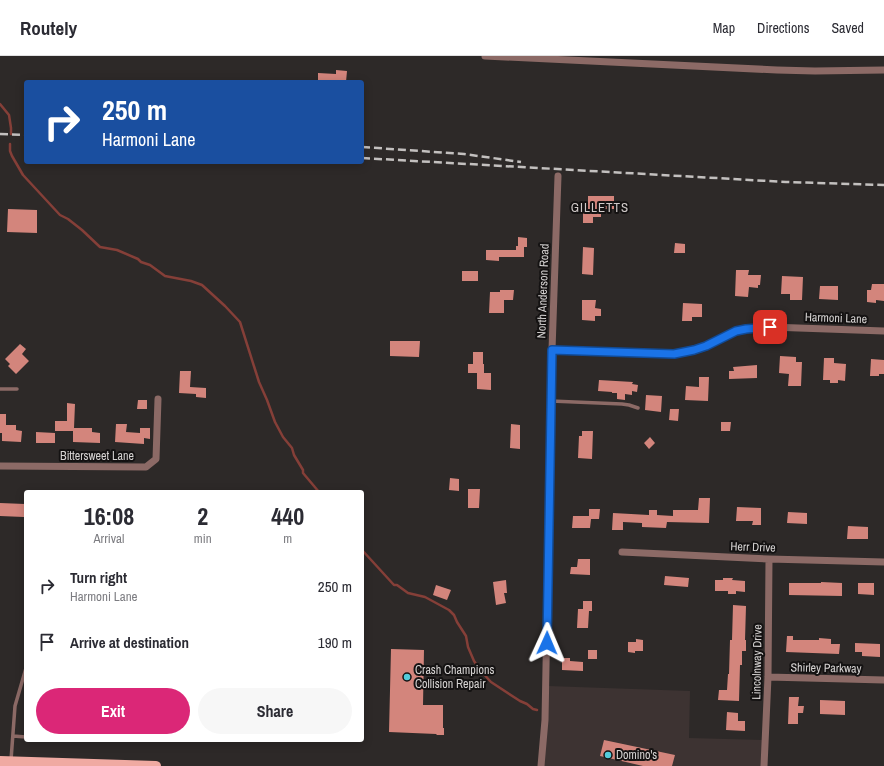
<!DOCTYPE html>
<html lang="en">
<head>
<meta charset="utf-8">
<style>
	:root { --surface:#fff; --page:#f7f7f7; --text:#2b2b33; --muted:#7c7c81; --line:#e1e1e2; --accent:#db2777 }
	body { margin:0; font-family:"Archivo Narrow",sans-serif; background:var(--page); color:var(--text); height:100vh; display:flex; flex-direction:column; font-size:15px; white-space:nowrap }
	* { box-sizing:border-box; margin:0 }
	p { font-size:13px; color:var(--muted) }
	.icon { flex:none; width:22px; height:22px; fill:none; stroke:currentColor; stroke-width:2; stroke-linecap:round; stroke-linejoin:round }
	.map { position:relative; flex:1; overflow:hidden }
	.drawer { position:absolute; left:24px; top:434px; width:340px; height:252px; display:flex; flex-direction:column; background:var(--surface); border-radius:4px; box-shadow:0 2px 10px #0003 }
	.drawer>* { flex:none }
	.top-card { position:absolute; left:24px; top:24px; width:340px; height:84px; border-radius:4px; box-shadow:0 2px 10px #0003; background:#1a4fa0; color:#fff; overflow:hidden }
	.pin { position:absolute; display:grid; place-items:center; width:34px; height:34px; color:#fff; margin:-17px; border-radius:8px; box-shadow:0 2px 6px #0006 }
	.me { position:absolute; width:44px; margin:-22px; rotate:1deg; stroke-linejoin:round; filter:drop-shadow(0 0 3px #0008) }
	.turn { display:flex; align-items:center; gap:14px; height:84px; padding:0 12px; font-size:18px }
	.turn .icon { width:52px; height:52px; stroke-width:2.5 }
	.turn b { display:block; font-size:28px; line-height:34px }
	.eta { display:flex; justify-content:space-evenly; align-items:center; height:68px; text-align:center }
	.eta b { font-size:24px; font-weight:700; line-height:28px }
	.button { display:flex; gap:8px; margin-top:auto; padding:8px 12px }
	.button a { flex:1; height:46px; border-radius:24px; background:var(--accent); color:#fff; font-size:16px; font-weight:700; line-height:46px; text-align:center }
	.button a+a { background:var(--page); color:var(--text) }
	ul { padding:0; list-style:none }
	li { display:flex; align-items:center; gap:12px; height:56px; padding:0 12px }
	li div { flex:1 }
	li b { display:block; font-size:15px }
	li em { font-style:normal }
	header { display:flex; align-items:center; gap:24px; box-sizing:border-box; height:56px; padding:0 20px; background:var(--surface); border-bottom:1px solid var(--line) }
	header strong { font-size:19px }
	nav { display:flex; gap:22px; margin-inline-start:auto; font-size:14px }
	.map>svg:first-child { display:block }
	.built { fill:#3d3332 }
	.lines { fill:none; stroke-linecap:round; stroke-linejoin:round }
	.stream { stroke:#853f38; stroke-width:2.5 }
	.building { fill:#d3857c }
	.service { stroke:#8c6a66; stroke-width:3.5 }
	.minor { stroke:#8c6a66; stroke-width:7 }
	.primary { stroke:#f0aaa2; stroke-width:10 }
	.rail { stroke:#c3c0bf; stroke-width:2.5; stroke-dasharray:8 4; stroke-linecap:butt }
	.route-casing { stroke:#114b97; stroke-width:10 }
	.route { stroke:#1a73e8; stroke-width:7 }
	.poi-dot { fill:#53cbda; stroke:#141212; stroke-width:1.5 }
	.labels { text-anchor:middle; stroke-width:4; stroke-linejoin:round; paint-order:stroke }
	.street-label { font-size:12px; fill:#d6d3d2; stroke:#141212 }
	.poi-label { font-size:12px; fill:#d6d3d2; stroke:#141212; text-anchor:start }
	.neighbourhood-label { font-size:13px; letter-spacing:1px; fill:#cfc9c8; stroke:#141212 }
</style>
</head>
<body>
<header>
<strong>Routely</strong>
<nav><a>Map</a><a>Directions</a><a>Saved</a></nav>
</header>
<div class="map">
<svg width="884" height="710" viewBox="0 0 884 710">
	<rect width="100%" height="100%" fill="#2d2928"/>
	<!-- built -->
	<path class="built" d="M548,630l142,5 -1,47 74,2 -2,26h-218z"/>
	<g class="lines">
		<!-- stream -->
		<path class="stream" d="M0,48l9,11 2,13v6
			M10,88v7l2,5 11,19 37,40 8,4 14,11 18,17 17,3 21,9 3,3 9,3 15,11 26,5 11,4 23,21 15,16 19,60 8,18 8,22 8,15 9,11 2,7 9,15v3l16,19
			M362,494l32,35h3l11,8 17,4 24,13 5,5 3,7 9,14 2,11 6,14 6,9 11,12 29,19 7,3 6,5 4,1"/>
	</g>
	<!-- building -->
	<path class="building" d="M336,14l11,1 -1,11h-28v-9l18,1z
		M588,140h26v13h-13v8h-8v6h-10v-19h5z
		M8,153l29,1v23l-30,-1z
		M518,181l9,1v9h-3v10h-25v4l-13,-1v-10h30v-4h2z
		M675,187l10,1v9h-11z
		M583,191l11,1 -1,27 -11,-1z
		M736,214h13l-1,5h13l-1,10h-2v3l-9,-1 -1,10 -13,-1z
		M462,215h16v10h-16z
		M782,220l21,1 -1,23h-12v-6h-9z
		M872,228h12v17l-8,-1v3l-9,-1v-12h4z
		M820,230h18v14l-19,-1z
		M500,234h14l-1,10h-9v13h-15l1,-21h10z
		M582,244h14l-1,8 6,1v7h-6v5l-13,-1z
		M683,247l19,1v13h-10v4h-10z
		M390,285h30l-1,16 -29,-1z
		M20,288l6,5 -4,5 7,7 -13,13 -8,-8 2,-2 -5,-5z
		M473,296h10v12h1v9h7v17l-14,-1v-16h-9v-9h5z
		M780,300l16,1v5h6l-1,24h-13l1,-12 -10,-1z
		M824,302h10v5l12,1 -1,17 -7,-1v3h-8v-3h-7z
		M871,303l13,1v14h-5v2h-9z
		M757,309v13l-28,1v-8h5l-1,-4z
		M180,315h11l-1,16 16,1v10l-10,-1v-3l-17,-1z
		M699,321h10l-1,24 -23,-1 1,-14 13,1z
		M599,324l34,2 -1,2 6,1 -1,7 -5,-1v4l-7,-1v6l-8,-1v-6h-5v-1l-14,-1z
		M646,339l16,1 -1,16 -16,-2z
		M138,344h9v9h-10z
		M67,347l8,1 -1,24h18v4l8,1v10l-27,-1v-11h-18v-10h12z
		M670,353h9l-1,12 -9,-1z
		M0,358h6v11h10v5l6,1 -1,11 -19,-1v-8h-2z
		M721,366h10l-1,9h-9z
		M116,368h11l-1,8 14,1v-5h10v11l-6,-1v6l-29,-2z
		M511,368l9,1v24l-10,-1z
		M582,375h11l-1,28 -14,-1 1,-22h3z
		M36,376l19,1v10h-19z
		M650,381l5,6 -6,6 -5,-6z
		M450,422l9,1v12l-10,-1z
		M468,433h12l-1,19h-11z
		M699,442h11l-1,25 -42,-1 -1,6 -24,-1v-4l-19,-1v8h-11l1,-17 36,2v-5h8v5l16,1v-6h25z
		M0,447l25,1 -1,13 -24,-1z
		M737,451l24,1v17h-9l1,-4h-17z
		M589,453h11l-1,10h-8l-1,9h-18l1,-12h16z
		M788,456l19,1v11l-20,-1z
		M848,470l20,1v12h-21z
		M578,503h12v16l-20,-1 1,-7h6z
		M665,520l24,2 -1,9 -24,-2z
		M723,522h10l-1,2 13,1v11l-9,-1v3h-8v-3h-13v-11h8z
		M506,524l1,13h-3l2,10 -10,2 -3,-23z
		M821,526l21,1v13l-53,-1v-12h32z
		M858,527h16v12l-16,-1z
		M436,529l15,5 -4,10 -14,-5z
		M583,545h9v10h-3l-1,17h-11l1,-19h5z
		M733,549l13,1 -1,34h1v11h-4v14h-2l-1,36 -21,-1 1,-10h8l1,-16h1l1,-34h2z
		M787,580h6v4h26v-2l12,1v5h9l-1,10 -53,-2z
		M636,583l7,1v11h-8v2l-7,-1v-10h8z
		M855,587l25,1v13l-18,-1v-4h-7z
		M391,593l33,1 -1,55h20v23h1v7h-7l-1,-1 -47,-2z
		M588,594h9v9h-9z
		M562,602h8v3l13,1v9l-21,-1z
		M789,641h10l-1,9h6l-1,7h-5v11h-10z
		M820,644l25,1v14l-25,-1z
		M727,656l11,1v8h7v10l-19,-1z
		M604,684l71,15 -3,11h-29l-43,-10z"/>
	<g class="lines">
		<!-- service -->
		<path class="service" d="M0,333h17
			M551,345l71,3 7,1 9,3
			M13,680l13,1
			M11,704l4,-54 11,-38"/>
		<!-- minor -->
		<path class="minor" d="M485,0l292,14 38,1 69,-1
			M552,294l122,4c11,-2 23,-4 33,-9 10,-4 19,-9 29,-13 10,-5 22,-5 34,-5l114,4
			M0,410l146,1 10,-8 2,-60
			M622,496l147,7 115,3
			M768,621l116,3
			M541,710l4,-46 7,-370 6,-174
			M764,710l4,-89 1,-118"/>
		<!-- primary -->
		<path class="primary" d="M0,705l156,5"/>
		<!-- rail -->
		<path class="rail" d="M0,78l26,1
			M362,91l102,7 57,8
			M362,102l424,24 98,3"/>
	</g>
	<g class="lines">
		<defs>
			<path id="route" d="M547,587l5,-293 122,4 20,-4 12,-4 30,-15 10,-2 24,-2"/>
		</defs>
		<!-- route casing -->
		<use href="#route" class="route-casing"/>
		<!-- route -->
		<use href="#route" class="route"/>
	</g>
	<!-- markers -->
	<g class="poi-dot">
		<circle cx="407" cy="621" r="4"/>
		<circle cx="608" cy="699" r="4"/>
	</g>
	<g class="labels">
		<!-- street labels -->
		<g class="street-label">
			<text transform="translate(543 235) rotate(-88)" y="4">North Anderson Road</text>
			<text transform="translate(836 262) rotate(2)" y="4">Harmoni Lane</text>
			<text x="97" y="404">Bittersweet Lane</text>
			<text transform="translate(753 491) rotate(2)" y="4">Herr Drive</text>
			<text transform="translate(757 606) rotate(-89)" y="4">Lincolnway Drive</text>
			<text transform="translate(826 612) rotate(1)" y="4">Shirley Parkway</text>
		</g>
		<!-- poi labels -->
		<g class="poi-label">
			<text x="415" y="618">Crash Champions<tspan x="415" dy="14">Collision Repair</tspan></text>
			<text x="616" y="703">Domino's</text>
		</g>
		<!-- neighbourhood labels -->
		<g class="neighbourhood-label">
			<text x="600" y="156">GILLETTS</text>
		</g>
	</g>
</svg>
<div class="pin" style="left:770px;top:271px;background:#d93025"><svg class="icon" aria-label="arrive" viewBox="0 0 24 24"><path d="M6 21V4h12l-3 4 3 4H6"/></svg></div>
<svg class="me" style="left:547px;top:587px" viewBox="-20 -20 40 40"><path d="M0-17L14 15 0 8-14 15z" fill="#1a73e8" stroke="#fff" stroke-width="4"/></svg>
<div class="top-card">
<div class="turn"><svg class="icon" aria-label="right" viewBox="0 0 24 24"><path d="M7 20v-9h11M14 6l5 5-5 5"/></svg><div><b>250 m</b>Harmoni Lane</div></div>
</div>
<section class="drawer">
<div class="eta">
<div><b>16:08</b><p>Arrival</p></div>
<div><b>2</b><p>min</p></div>
<div><b>440</b><p>m</p></div>
</div>
<ul>
<li><svg class="icon" aria-label="right" viewBox="0 0 24 24"><path d="M7 20v-9h11M14 6l5 5-5 5"/></svg><div><b>Turn right</b><p>Harmoni Lane</p></div><em>250 m</em></li>
<li><svg class="icon" aria-label="arrive" viewBox="0 0 24 24"><path d="M6 21V4h12l-3 4 3 4H6"/></svg><div><b>Arrive at destination</b></div><em>190 m</em></li>
</ul>
<div class="button"><a>Exit</a><a>Share</a></div>
</section>
</div>
</body>
</html>
